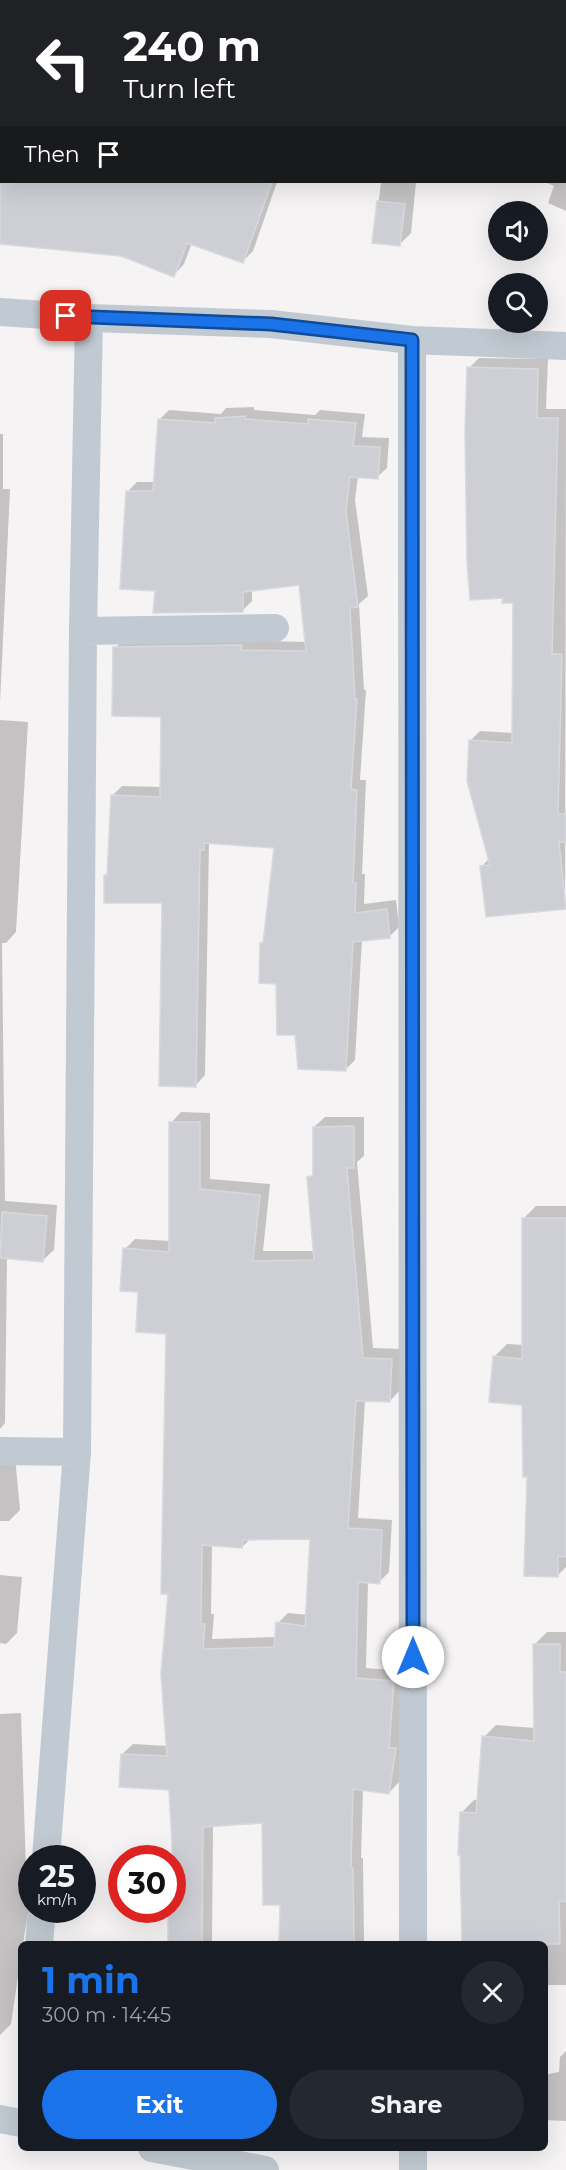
<!DOCTYPE html>
<html lang="en">
<head>
<meta charset="utf-8">
<style>
	:root { --surface:#171b24; --page:#242831; --text:#f1f3f6; --muted:#9ea1a6; --accent:#1a73e8 }
	body { margin:0; font-family:Montserrat,sans-serif; background:var(--page); color:var(--text); height:100vh; display:flex; flex-direction:column; font-size:22px; white-space:nowrap }
	* { box-sizing:border-box; margin:0 }
	p { font-size:20px; color:var(--muted) }
	.icon { flex:none; width:33px; height:33px; fill:none; stroke:currentColor; stroke-width:2; stroke-linecap:round; stroke-linejoin:round }
	.map { position:relative; flex:1; overflow:hidden }
	.panel { position:absolute; left:18px; top:1941px; width:530px; height:210px; display:flex; flex-direction:column; background:var(--surface); border-radius:9px; box-shadow:0 6px 24px #0002 }
	.panel>* { flex:none }
	.top-card { position:absolute; left:0px; top:0px; width:567px; height:183px; box-shadow:0 6px 24px #0002; background:#202124; color:#fff; overflow:hidden }
	.buttons { position:absolute; left:488px; top:201px; display:grid; gap:12px }
	.buttons a { display:grid; place-items:center; width:60px; height:60px; border-radius:50%; background:var(--surface); box-shadow:0 6px 24px #0002; font-size:30px }
	.speed { position:absolute; left:18px; top:1845px; display:flex; gap:12px; font-size:30px; font-weight:700; text-align:center }
	.speed>* { display:grid; place-content:center; width:78px; height:78px; border-radius:50%; background:var(--surface); box-shadow:0 6px 24px #0002; line-height:1 }
	.speed small { font-size:15px; font-weight:400 }
	.speed .limit { border:9px solid #d22; background:#fff; color:#111 }
	.pin { position:absolute; display:grid; place-items:center; width:51px; height:51px; color:#fff; margin:-26px; border-radius:12px; box-shadow:0 3px 9px #0006 }
	.me { position:absolute; width:66px; margin:-33px; rotate:0deg; stroke-linejoin:round; filter:drop-shadow(0 0 4px #0008) }
	.turn { display:flex; align-items:center; gap:21px; height:126px; padding:0 24px; font-size:27px }
	.turn .icon { width:78px; height:78px; stroke-width:2.5 }
	.turn b { display:block; font-size:42px; line-height:51px }
	.then { display:flex; align-items:center; height:57px; padding:0 24px; background:#0003; gap:12px; font-size:22px }
	.round { display:grid; place-items:center; flex:none; width:63px; height:63px; border-radius:32px; background:var(--page) }
	.headline { display:flex; align-items:center; justify-content:space-between; height:102px; padding:0 24px }
	h1 { font-size:36px; font-weight:700; line-height:45px; color:var(--accent) }
	.button { display:flex; gap:12px; margin-top:auto; padding:12px 24px }
	.button a { flex:1; height:69px; border-radius:36px; background:var(--accent); color:#fff; font-size:24px; font-weight:700; line-height:69px; text-align:center }
	.button a+a { background:var(--page); color:var(--text) }
	.map>svg:first-child { display:block }
	.shadow { fill:#0003; fill-rule:evenodd }
	.building { fill:#cdcfd5; stroke:#d7d9de; stroke-width:1.5; fill-rule:evenodd }
	.lines { fill:none; stroke-linecap:round; stroke-linejoin:round }
	.minor { stroke:#c1cad2; stroke-width:28 }
	.route-casing { stroke:#114b97; stroke-width:15 }
	.route { stroke:#1a73e8; stroke-width:10 }
</style>
</head>
<body>
<div class="map">
<svg width="566" height="2170" viewBox="0 0 566 2170">
	<rect width="100%" height="100%" fill="#f5f3f3"/>
	<!-- shadow -->
	<path class="shadow" d="M93,0h34l-35,2z
		M283,0h283v211l-18,-8 6,-17 -9,-4h21v-180z
		M31,182h246l-24,69 -10,10 -51,-18 -8,21 -10,11 -53,-21 -121,-12v-53l29,-1z
		M381,182h35l-5,51 -11,11 -26,-3z
		M479,358l69,1 -2,50h20l-1,498 -83,-41 8,-8 -20,-117 10,-10 33,2 1,-132 -45,-233z
		M254,407v3l61,5 5,-5 45,4 -3,23 27,1 -2,30 -10,9 -19,-1 -3,24 13,96 -9,8 5,86h2l-6,90h6l-4,94h3l-1,30 32,-4 3,27 -10,10 -27,2 -7,121 -9,9 -49,-35 -35,-90 3,-3 11,-95 -67,-3 -4,232 -9,10 -32,-183 -58,-27 3,-3 4,-77 9,-9 39,1 1,-72 -47,-67 10,-10 182,4 -7,-58 -48,6v11l-10,10 -86,-21 -29,-98 10,-10h18l4,-62 10,-10 52,4 5,-6z
		M0,434h3v55h7l-10,215z
		M0,720l28,2 -12,210 -10,11h-4l3,258 52,4 -3,45 -11,10 -36,-3 -2,166 -5,6z
		M181,1112l29,1v66l60,5 -7,67h52l-6,-73 6,-6 -1,-45 11,-10h39v39l-7,6 16,186 29,1 -2,41 -10,11 -25,-1 -7,118 34,2 -3,52 -10,10 -11,-1 -2,87 38,3 -5,111 -10,11 -26,-4 -2,69h2l1,84h40v2h-123v-41l-17,-82 -51,4 -1,119h-43v-34h3l3,-48 -5,-74 -48,-34 11,-10 35,2 1,-153 -1,-260 -28,-42 -15,-42 10,-10 36,2v-118zM312,1537l-4,78 -20,-2 -10,10 -2,14 -64,2 2,-25h-3l1,-70 30,3 8,-8z
		M536,1206h30v361l-9,9 -29,-100 -4,-72 -30,-47 13,-13 17,1 -1,-126z
		M0,1452l15,5 5,53 -11,11h-9z
		M0,1575l22,2 -5,56 -11,11 -6,-1z
		M547,1632h19v353h-22v-41h-81l-2,-131 13,-13h4l6,-63 12,-12 39,3 -1,-83z
		M21,1713l5,158 6,1v16l-9,56h-2v12l-10,68 -11,11v-321z
		M566,2051v70l-22,-1v-45l15,-3 1,-15z"/>
	<!-- building -->
	<path class="building" d="M0,182h272l-29,81 -56,-20 -13,34 -53,-21 -121,-12z
		M377,201l28,3 -5,42 -28,-3z
		M467,367l71,2 -1,49h21l-6,236h10l-4,160h8v28h-7l7,67 -80,8 -6,-51 10,-1 -23,-84 2,-41 43,3 1,-140h-11l1,-5 -33,2 -3,-39 -2,-129z
		M245,416v3l63,5v-5l48,4 -3,23 27,1 -2,32 -28,-2 -4,34 12,96 -8,1 5,91h2l-6,90 6,1 -4,93h3l-1,30 32,-4 3,29 -37,4 -7,129 -48,-2 -3,-34h-18l-1,-51 -17,-1 1,-40h3l11,-95 -70,-5v7h-4l-4,237 -37,-1 3,-183h-58v-28h3l4,-80 49,2 1,-80 -49,-1 1,-69 129,-2 -1,5 65,1 -7,-66 -56,7v20l-90,1 2,-22 -35,-2 6,-98h27l5,-72 57,4v-5z
		M169,1122h31v67l60,6 -7,66 61,-1 -7,-83 6,-1v-49l41,-1v42h-7l16,190 29,1 -2,43 -34,-1 -8,127 34,2 -2,54 -22,-2 -2,96 38,3 -5,67h7l-7,46 -36,-5 -2,79h2l1,76h-75l1,-39h-17l-1,-82 -59,4 -1,117h-34v-34h4v-66l-3,-54 -50,-3 2,-33 46,2 -6,-82 7,-80h-7l5,-260 -30,-2 2,-40 -18,-1 3,-43 46,4zM310,1539l-5,87 -29,-4 -2,25 -71,2 2,-25h-4l1,-79 40,3 1,-8z
		M2,1212l45,4 -4,46 -43,-4z
		M522,1218h44v339l-8,-1v21l-34,-1 3,-99h-4l-1,-72 -33,-3 4,-46 29,3z
		M533,1644h27v28h6v230l-7,-1 1,43h-98l-2,-89h-2l2,-43 16,1 6,-77 52,5z"/>
	<g class="lines">
		<!-- minor -->
		<path class="minor" d="M29,2l1,-2
			M0,54l2,-3
			M0,312l89,6 182,6 141,16 154,6
			M412,340l1,1604
			M83,631l192,-3
			M0,1451l77,1
			M46,1858l31,-406 6,-821 6,-313
			M39,1944l3,-34
			M0,2119l21,4
			M152,2148l113,22
			M413,2148v22"/>
	</g>
	<g class="lines">
		<defs>
			<path id="route" d="M66,316l205,8 141,16 1,1317"/>
		</defs>
		<!-- route casing -->
		<use href="#route" class="route-casing"/>
		<!-- route -->
		<use href="#route" class="route"/>
	</g>
</svg>
<div class="buttons">
<a><svg class="icon" aria-label="sound" viewBox="0 0 24 24"><path d="M4 9h4l5-4v14l-5-4H4zM17 9q2 3 0 6"/></svg></a>
<a><svg class="icon" aria-label="search" viewBox="0 0 24 24"><circle cx="10" cy="10" r="6"/><path d="M15 15l6 6"/></svg></a>
</div>
<div class="speed"><div>25<small>km/h</small></div><div class="limit">30</div></div>
<div class="pin" style="left:66px;top:316px;background:#d93025"><svg class="icon" aria-label="arrive" viewBox="0 0 24 24"><path d="M6 21V4h12l-3 4 3 4H6"/></svg></div>
<svg class="me" style="left:413px;top:1657px" viewBox="-20 -20 40 40"><circle r="19" fill="#fff"/><path d="M0-13L10 11 0 6-10 11z" fill="#1a73e8"/></svg>
<div class="top-card">
<div class="turn"><svg class="icon" aria-label="left" viewBox="0 0 24 24"><path d="M17 20v-9H6M10 6l-5 5 5 5"/></svg><div><b>240 m</b>Turn left</div></div>
<div class="then">Then<svg class="icon" aria-label="arrive" viewBox="0 0 24 24"><path d="M6 21V4h12l-3 4 3 4H6"/></svg></div>
</div>
<section class="panel">
<div class="headline"><div><h1>1 min</h1><p>300 m · 14:45</p></div><a class="round"><svg class="icon" aria-label="close" viewBox="0 0 24 24"><path d="M6 6l12 12M18 6L6 18"/></svg></a></div>
<div class="button"><a>Exit</a><a>Share</a></div>
</section>
</div>
</body>
</html>
